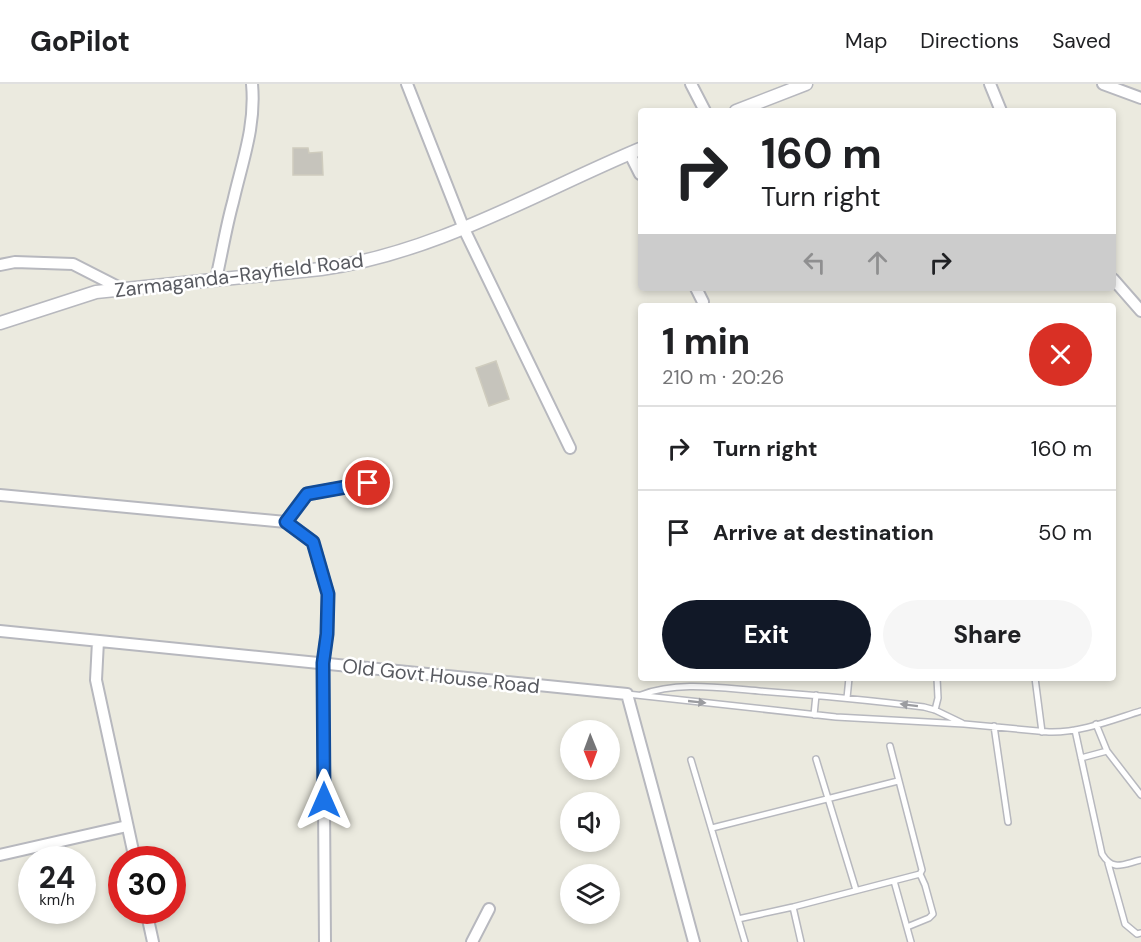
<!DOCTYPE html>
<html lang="en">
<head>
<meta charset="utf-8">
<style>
	:root { --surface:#fff; --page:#f6f6f6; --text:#202124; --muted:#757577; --line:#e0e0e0; --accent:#111827 }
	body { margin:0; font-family:"DM Sans",sans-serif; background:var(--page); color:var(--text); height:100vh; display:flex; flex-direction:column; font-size:22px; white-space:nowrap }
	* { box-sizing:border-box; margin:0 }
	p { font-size:20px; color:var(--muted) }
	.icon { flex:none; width:33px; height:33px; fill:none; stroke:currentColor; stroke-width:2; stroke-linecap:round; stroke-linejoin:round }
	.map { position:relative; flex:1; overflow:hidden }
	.sheet { position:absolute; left:638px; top:219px; width:478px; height:378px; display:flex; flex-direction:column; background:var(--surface); border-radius:6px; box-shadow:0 3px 9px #0003 }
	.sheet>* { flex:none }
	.banner { position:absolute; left:638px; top:24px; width:478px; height:183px; border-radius:6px; box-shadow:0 3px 9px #0003; background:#fff; color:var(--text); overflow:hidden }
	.needle { width:39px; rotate:179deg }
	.buttons { position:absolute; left:560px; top:636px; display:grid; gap:12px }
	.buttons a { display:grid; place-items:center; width:60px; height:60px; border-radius:50%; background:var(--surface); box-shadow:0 3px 9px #0003; font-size:30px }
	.speed { position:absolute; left:18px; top:762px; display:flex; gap:12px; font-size:30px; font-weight:700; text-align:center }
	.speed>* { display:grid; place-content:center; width:78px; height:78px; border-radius:50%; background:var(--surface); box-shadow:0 3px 9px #0003; line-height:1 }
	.speed small { font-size:15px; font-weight:400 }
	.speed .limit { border:9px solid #d22; background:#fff; color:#111 }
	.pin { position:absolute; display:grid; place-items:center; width:51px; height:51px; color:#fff; margin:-26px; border:3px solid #fff; border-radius:50%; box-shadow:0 2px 6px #0007 }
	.me { position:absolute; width:66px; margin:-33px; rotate:0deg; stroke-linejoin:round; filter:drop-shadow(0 0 4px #0008) }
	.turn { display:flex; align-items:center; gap:21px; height:126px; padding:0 24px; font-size:27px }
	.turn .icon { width:78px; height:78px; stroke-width:2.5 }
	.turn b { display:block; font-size:42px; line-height:51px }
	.lanes { display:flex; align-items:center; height:57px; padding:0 24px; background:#0003; justify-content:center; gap:30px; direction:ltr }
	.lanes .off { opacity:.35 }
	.round { display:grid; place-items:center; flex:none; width:63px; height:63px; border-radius:32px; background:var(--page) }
	.headline { display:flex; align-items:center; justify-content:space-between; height:102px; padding:0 24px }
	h1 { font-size:36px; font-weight:800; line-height:45px }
	.action { display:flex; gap:12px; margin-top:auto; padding:12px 24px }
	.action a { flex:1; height:69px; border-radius:36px; background:var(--accent); color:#fff; font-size:24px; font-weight:800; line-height:69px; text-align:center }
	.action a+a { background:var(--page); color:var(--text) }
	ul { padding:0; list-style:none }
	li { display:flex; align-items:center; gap:18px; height:84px; padding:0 24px; border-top:2px solid var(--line) }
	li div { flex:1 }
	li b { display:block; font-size:22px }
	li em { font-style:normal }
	header { display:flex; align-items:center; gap:36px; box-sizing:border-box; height:84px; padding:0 30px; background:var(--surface); border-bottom:2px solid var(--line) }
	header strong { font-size:28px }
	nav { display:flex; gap:33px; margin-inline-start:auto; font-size:21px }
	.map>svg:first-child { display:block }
	.building { fill:#c6c4bc; stroke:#cfccbe; stroke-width:1.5 }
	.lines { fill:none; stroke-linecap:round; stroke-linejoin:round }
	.service-casing { stroke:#b7b8be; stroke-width:8 }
	.minor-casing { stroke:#b7b8be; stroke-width:14 }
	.tertiary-casing { stroke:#b7b8be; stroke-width:15 }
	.service { stroke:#fff; stroke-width:5 }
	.minor { stroke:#fff; stroke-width:10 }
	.tertiary { stroke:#fff; stroke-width:12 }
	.oneway { fill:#9b9ca0 }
	.route-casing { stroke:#114b97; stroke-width:15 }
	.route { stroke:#1a73e8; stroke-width:10 }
	.labels { text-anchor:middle; stroke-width:5; stroke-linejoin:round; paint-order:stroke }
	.street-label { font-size:20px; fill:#585a60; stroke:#fff }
</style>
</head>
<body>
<header>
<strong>GoPilot</strong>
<nav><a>Map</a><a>Directions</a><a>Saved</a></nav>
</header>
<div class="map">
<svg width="1141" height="858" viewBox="0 0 1141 858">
	<rect width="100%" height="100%" fill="#ebeadf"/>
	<!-- building -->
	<path class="building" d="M293,64h15l1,5 13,-1 1,23h-30z
		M496,277l13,38 -20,7 -13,-38z"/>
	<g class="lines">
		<defs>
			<path id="service" d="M1035,594l7,54
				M627,610l209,23 128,7 85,8c31,1 63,-12 92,-21
				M641,611c38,-14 78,-7 118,-4 55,4 110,9 165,16l11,3 27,13
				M847,614l2,-20
				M935,626l3,-12 -1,-20
				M814,631l2,-20
				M1096,640l11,27 34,44
				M994,642l14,96
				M1075,646l27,124c11,18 21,10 39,6
				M1081,674l26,-7
				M816,675l40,131
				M691,676l54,182
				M712,744l186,-47
				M1108,779l17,61 12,10 4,-1
				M894,797l17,61
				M793,823l8,35
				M738,835l55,-12 127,-33 2,-4 -32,-124
				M907,843l22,-9 4,-4 -8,-29 -5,-11"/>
			<path id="minor" d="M407,0l57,145 106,219
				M691,0l14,27
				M990,0l11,27
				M1103,0l38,14
				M630,70l10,20
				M0,181l15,-3 58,2 49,25
				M216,195c6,-26 10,-52 17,-77 9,-40 23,-76 19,-118
				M1113,195l28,32
				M696,204l7,14
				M0,411l286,27 27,20 15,52 -1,40 -4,29 2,279
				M286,438l21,-28 61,-11
				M0,547l627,63 67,248
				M98,557l-2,39 39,180
				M0,771l127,-29
				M146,826l7,32
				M472,858l17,-33"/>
			<path id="tertiary" d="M736,27l70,-27
				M0,239l96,-31 225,-23c115,-16 214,-76 319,-120"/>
		</defs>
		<!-- service casing -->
		<use href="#service" class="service-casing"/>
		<!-- minor casing -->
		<use href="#minor" class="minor-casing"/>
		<!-- tertiary casing -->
		<use href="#tertiary" class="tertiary-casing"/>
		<!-- service -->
		<use href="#service" class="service"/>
		<!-- minor -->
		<use href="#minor" class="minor"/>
		<!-- tertiary -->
		<use href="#tertiary" class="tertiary"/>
	</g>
	<!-- one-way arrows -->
	<defs><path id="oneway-solid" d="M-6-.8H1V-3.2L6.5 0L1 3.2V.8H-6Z" transform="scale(1.5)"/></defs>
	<g class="oneway">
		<use href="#oneway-solid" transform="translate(697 618) rotate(6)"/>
		<use href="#oneway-solid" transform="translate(909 621) rotate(-173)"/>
	</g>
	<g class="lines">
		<defs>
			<path id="route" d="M324,716l-1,-137 4,-29 1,-40 -15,-52 -27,-20 21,-28 61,-11"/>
		</defs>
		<!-- route casing -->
		<use href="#route" class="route-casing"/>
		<!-- route -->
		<use href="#route" class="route"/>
	</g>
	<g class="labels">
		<!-- street labels -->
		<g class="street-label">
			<text transform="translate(239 191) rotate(-7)" y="7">Zarmaganda-Rayfield Road</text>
			<text transform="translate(441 592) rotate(6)" y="7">Old Govt House Road</text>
		</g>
	</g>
</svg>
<div class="buttons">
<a><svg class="needle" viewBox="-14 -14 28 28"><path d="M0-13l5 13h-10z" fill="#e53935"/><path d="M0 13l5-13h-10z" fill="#757577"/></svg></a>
<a><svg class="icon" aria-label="sound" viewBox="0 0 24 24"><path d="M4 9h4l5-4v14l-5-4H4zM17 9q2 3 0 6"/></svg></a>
<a><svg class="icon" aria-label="layers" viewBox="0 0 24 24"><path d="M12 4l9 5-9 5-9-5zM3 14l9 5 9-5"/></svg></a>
</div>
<div class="speed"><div>24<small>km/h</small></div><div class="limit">30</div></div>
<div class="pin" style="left:368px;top:399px;background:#d93025"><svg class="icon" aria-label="arrive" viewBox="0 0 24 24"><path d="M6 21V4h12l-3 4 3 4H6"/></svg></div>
<svg class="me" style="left:324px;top:716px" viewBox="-20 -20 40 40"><path d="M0-17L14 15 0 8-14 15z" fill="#1a73e8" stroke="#fff" stroke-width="4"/></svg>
<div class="banner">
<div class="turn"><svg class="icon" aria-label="right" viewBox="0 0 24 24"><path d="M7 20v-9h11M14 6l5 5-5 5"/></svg><div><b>160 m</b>Turn right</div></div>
<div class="lanes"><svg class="icon off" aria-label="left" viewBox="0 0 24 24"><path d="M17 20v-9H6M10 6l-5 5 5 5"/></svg><svg class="icon off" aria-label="ahead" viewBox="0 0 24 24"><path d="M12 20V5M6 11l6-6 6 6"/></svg><svg class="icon" aria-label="right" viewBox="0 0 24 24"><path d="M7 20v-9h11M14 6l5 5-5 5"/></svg></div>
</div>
<section class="sheet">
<div class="headline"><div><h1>1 min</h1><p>210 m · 20:26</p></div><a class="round" style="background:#d93025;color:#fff"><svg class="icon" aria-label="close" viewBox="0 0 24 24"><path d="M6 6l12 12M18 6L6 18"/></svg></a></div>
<ul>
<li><svg class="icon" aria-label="right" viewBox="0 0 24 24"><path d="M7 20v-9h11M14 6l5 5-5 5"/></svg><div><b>Turn right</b></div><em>160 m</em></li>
<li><svg class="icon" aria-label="arrive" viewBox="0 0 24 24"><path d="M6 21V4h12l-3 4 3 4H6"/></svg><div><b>Arrive at destination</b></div><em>50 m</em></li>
</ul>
<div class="action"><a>Exit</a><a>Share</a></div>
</section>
</div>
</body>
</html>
